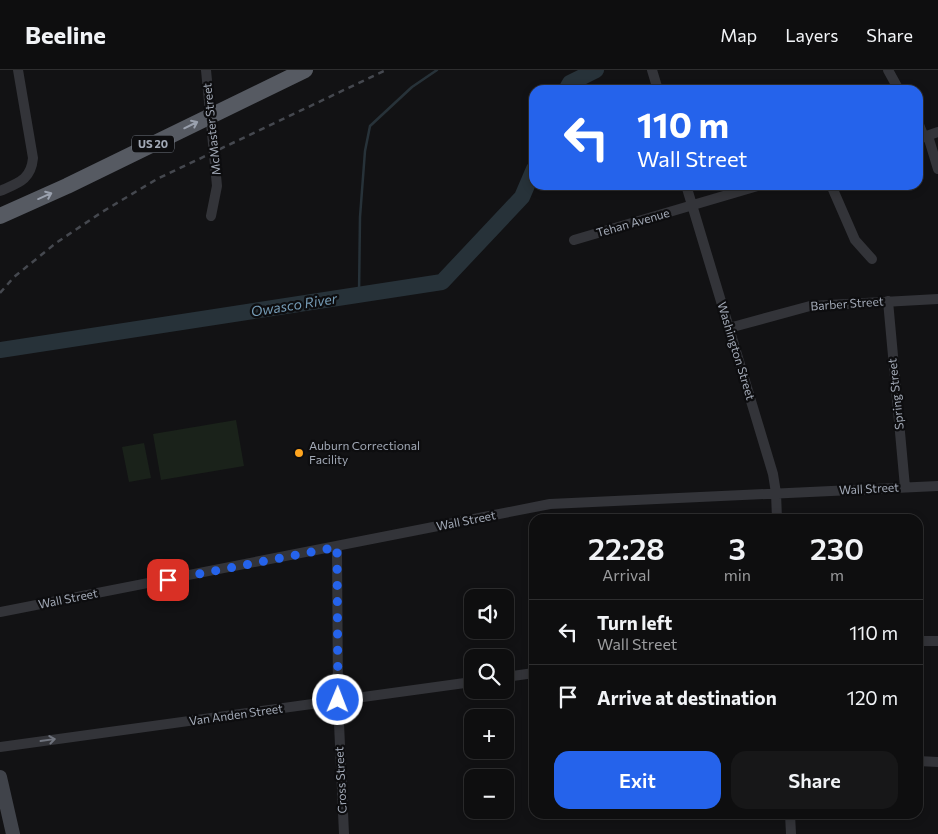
<!DOCTYPE html>
<html lang="en">
<head>
<meta charset="utf-8">
<style>
	:root { --surface:#0e0e0f; --page:#171718; --text:#f1f3f6; --muted:#9b9c9e; --line:#2e2e2f; --accent:#2563eb }
	body { margin:0; font-family:Commissioner,sans-serif; background:var(--page); color:var(--text); height:100vh; display:flex; flex-direction:column; font-size:19px; white-space:nowrap }
	* { box-sizing:border-box; margin:0 }
	p { font-size:16px; color:var(--muted) }
	.icon { flex:none; width:28px; height:28px; fill:none; stroke:currentColor; stroke-width:2; stroke-linecap:round; stroke-linejoin:round }
	.map { position:relative; flex:1; overflow:hidden }
	.panel { position:absolute; left:529px; top:444px; width:394px; height:305px; display:flex; flex-direction:column; background:var(--surface); border-radius:15px; box-shadow:0 2px 8px #0003,0 0 0 1px var(--line) }
	.panel>* { flex:none }
	.hud { position:absolute; left:529px; top:15px; width:394px; height:105px; border-radius:15px; box-shadow:0 2px 8px #0003,0 0 0 1px var(--line); background:#2563eb; color:#fff; overflow:hidden }
	.controls { position:absolute; left:464px; top:519px; display:grid; gap:10px }
	.controls a { display:grid; place-items:center; width:50px; height:50px; border-radius:10px; background:var(--surface); box-shadow:0 2px 8px #0003,0 0 0 1px var(--line); font-size:25px }
	.pin { position:absolute; display:grid; place-items:center; width:42px; height:42px; color:#fff; margin:-21px; border-radius:10px; box-shadow:0 2px 8px #0006 }
	.me { position:absolute; width:55px; margin:-28px; rotate:1deg; stroke-linejoin:round; filter:drop-shadow(0 0 4px #0008) }
	.turn { display:flex; align-items:center; gap:18px; height:105px; padding:0 25px; font-size:22px }
	.turn .icon { width:65px; height:65px; stroke-width:2.5 }
	.turn b { display:block; font-size:35px; line-height:42px }
	.eta { display:flex; justify-content:space-evenly; align-items:center; height:85px; text-align:center }
	.eta b { font-size:30px; font-weight:600; line-height:35px }
	.button { display:flex; gap:10px; margin-top:auto; padding:10px 25px }
	.button a { flex:1; height:58px; border-radius:15px; background:var(--accent); color:#fff; font-size:20px; font-weight:600; line-height:58px; text-align:center }
	.button a+a { background:var(--page); color:var(--text) }
	ul { padding:0; list-style:none }
	li { display:flex; align-items:center; gap:15px; height:65px; padding:0 25px; border-top:1px solid var(--line) }
	li div { flex:1 }
	li b { display:block; font-size:19px }
	li em { font-style:normal }
	header { display:flex; align-items:center; gap:30px; box-sizing:border-box; height:70px; padding:0 25px; background:var(--surface); border-bottom:1px solid var(--line) }
	header strong { font-size:24px }
	nav { display:flex; gap:28px; margin-inline-start:auto; font-size:18px }
	.map>svg:first-child { display:block }
	.green { fill:#1a221a }
	.lines { fill:none; stroke-linecap:round; stroke-linejoin:round }
	.stream { stroke:#273239; stroke-width:2.5 }
	.river { stroke:#273239; stroke-width:16 }
	.minor { stroke:#333439; stroke-width:10 }
	.secondary { stroke:#40434a; stroke-width:14 }
	.trunk { stroke:#565a62; stroke-width:16 }
	.rail { stroke:#45484f; stroke-width:2.5; stroke-dasharray:6 5; stroke-linecap:butt }
	.oneway { stroke:#9aa1ae }
	.oneway2 { stroke:#70747e }
	.route { stroke:#2563eb; stroke-width:9; stroke-dasharray:0 16.2 }
	.poi-dot { fill:#ffa51f; stroke:#0d0d0f; stroke-width:2 }
	.labels { text-anchor:middle; stroke-width:4.5; stroke-linejoin:round; paint-order:stroke }
	.shield { fill:#0d0d0f; stroke:#757a84; stroke-width:1 }
	.shield-label { font-size:11px; font-weight:bold; fill:#a2a9b6 }
	.street-label { font-size:12px; fill:#a2a9b6; stroke:#0d0d0f }
	.poi-label { font-size:12px; fill:#a2a9b6; stroke:#0d0d0f; text-anchor:start }
	.water-label { font-size:14px; font-style:italic; fill:#759bb5; stroke:#0d0d0f }
</style>
</head>
<body>
<header>
<strong>Beeline</strong>
<nav><a>Map</a><a>Layers</a><a>Share</a></nav>
</header>
<div class="map">
<svg width="938" height="764" viewBox="0 0 938 764">
	<rect width="100%" height="100%" fill="#121214"/>
	<!-- green -->
	<path class="green" d="M236,350l8,46 -83,14 -8,-46z
		M144,373l7,35 -22,4 -7,-35z"/>
	<g class="lines">
		<!-- stream -->
		<path class="stream" d="M359,225l1,-78 5,-66 5,-25 42,-39 25,-17"/>
		<!-- river -->
		<path class="river" d="M566,20l4,-7 26,-13
			M0,280l442,-68 80,-85 12,-28"/>
		<!-- minor -->
		<path class="minor" d="M206,0l11,116 -6,30
			M652,0l6,20
			M888,0l11,20
			M918,52l6,15
			M928,66l10,33
			M918,69l20,-7
			M686,115l87,289 3,19 1,26
			M831,115l24,55 17,19
			M0,121c18,-8 31,-11 33,-33l-15,-88
			M574,170l187,-55
			M888,231l17,186
			M729,258l81,-22 128,-7
			M337,477l1,154 6,133
			M0,542l550,-108 388,-18
			M918,571h20
			M505,607l29,-4
			M0,677l472,-65
			M918,691l20,1
			M790,744l1,20"/>
		<!-- secondary -->
		<path class="secondary" d="M0,707l13,57"/>
		<!-- trunk -->
		<path class="trunk" d="M0,146l67,-30 238,-116"/>
		<!-- rail -->
		<path class="rail" d="M0,223l14,-16 42,-34 46,-31 55,-33 229,-109"/>
	</g>
	<!-- one-way arrows -->
	<defs><path id="oneway-shaft" d="M-6 0H5M1.5-3L5.5 0L1.5 3" fill="none" stroke-width="1.6" stroke-linecap="round" stroke-linejoin="round" transform="scale(1.25)"/></defs>
	<g class="oneway">
		<use href="#oneway-shaft" transform="translate(191 55) rotate(-26)"/>
		<use href="#oneway-shaft" transform="translate(45 126) rotate(-24)"/>
	</g>
	<use class="oneway2" href="#oneway-shaft" transform="translate(48 670) rotate(-8)"/>
	<g class="lines">
		<!-- route -->
		<path class="route" d="M168,510l169,-33 1,153"/>
	</g>
	<!-- markers -->
	<circle class="poi-dot" cx="299" cy="383" r="5"/>
	<g class="labels">
		<!-- shield labels -->
		<rect class="shield" x="132" y="65.5" width="42" height="17" rx="4"/>
		<g class="shield-label">
			<text x="153" y="78">US 20</text>
		</g>
		<!-- street labels -->
		<g class="street-label">
			<text transform="translate(212 59) rotate(-96)" y="4">McMaster Street</text>
			<text transform="translate(633 153) rotate(-16)" y="4">Tehan Avenue</text>
			<text transform="translate(847 234) rotate(-4)" y="4">Barber Street</text>
			<text transform="translate(736 281) rotate(73)" y="4">Washington Street</text>
			<text transform="translate(896 324) rotate(-96)" y="4">Spring Street</text>
			<text transform="translate(869 419) rotate(-3)" y="4">Wall Street</text>
			<text transform="translate(466 451) rotate(-11)" y="4">Wall Street</text>
			<text transform="translate(68 529) rotate(-11)" y="4">Wall Street</text>
			<text transform="translate(236 645) rotate(-8)" y="4">Van Anden Street</text>
			<text transform="translate(341 710) rotate(-93)" y="4">Cross Street</text>
		</g>
		<!-- poi labels -->
		<g class="poi-label">
			<text x="309" y="380">Auburn Correctional<tspan x="309" dy="14">Facility</tspan></text>
		</g>
		<!-- water labels -->
		<g class="water-label">
			<text transform="translate(294 235) rotate(-9)" y="5">Owasco River</text>
		</g>
	</g>
</svg>
<div class="controls">
<a><svg class="icon" aria-label="sound" viewBox="0 0 24 24"><path d="M4 9h4l5-4v14l-5-4H4zM17 9q2 3 0 6"/></svg></a>
<a><svg class="icon" aria-label="search" viewBox="0 0 24 24"><circle cx="10" cy="10" r="6"/><path d="M15 15l6 6"/></svg></a>
<a>+</a>
<a>−</a>
</div>
<div class="pin" style="left:168px;top:510px;background:#d93025"><svg class="icon" aria-label="arrive" viewBox="0 0 24 24"><path d="M6 21V4h12l-3 4 3 4H6"/></svg></div>
<svg class="me" style="left:338px;top:630px" viewBox="-20 -20 40 40"><circle r="17" fill="#2563eb" stroke="#fff" stroke-width="3"/><path d="M0-11L8 9 0 5-8 9z" fill="#fff"/></svg>
<div class="hud">
<div class="turn"><svg class="icon" aria-label="left" viewBox="0 0 24 24"><path d="M17 20v-9H6M10 6l-5 5 5 5"/></svg><div><b>110 m</b>Wall Street</div></div>
</div>
<section class="panel">
<div class="eta">
<div><b>22:28</b><p>Arrival</p></div>
<div><b>3</b><p>min</p></div>
<div><b>230</b><p>m</p></div>
</div>
<ul>
<li><svg class="icon" aria-label="left" viewBox="0 0 24 24"><path d="M17 20v-9H6M10 6l-5 5 5 5"/></svg><div><b>Turn left</b><p>Wall Street</p></div><em>110 m</em></li>
<li><svg class="icon" aria-label="arrive" viewBox="0 0 24 24"><path d="M6 21V4h12l-3 4 3 4H6"/></svg><div><b>Arrive at destination</b></div><em>120 m</em></li>
</ul>
<div class="button"><a>Exit</a><a>Share</a></div>
</section>
</div>
</body>
</html>
